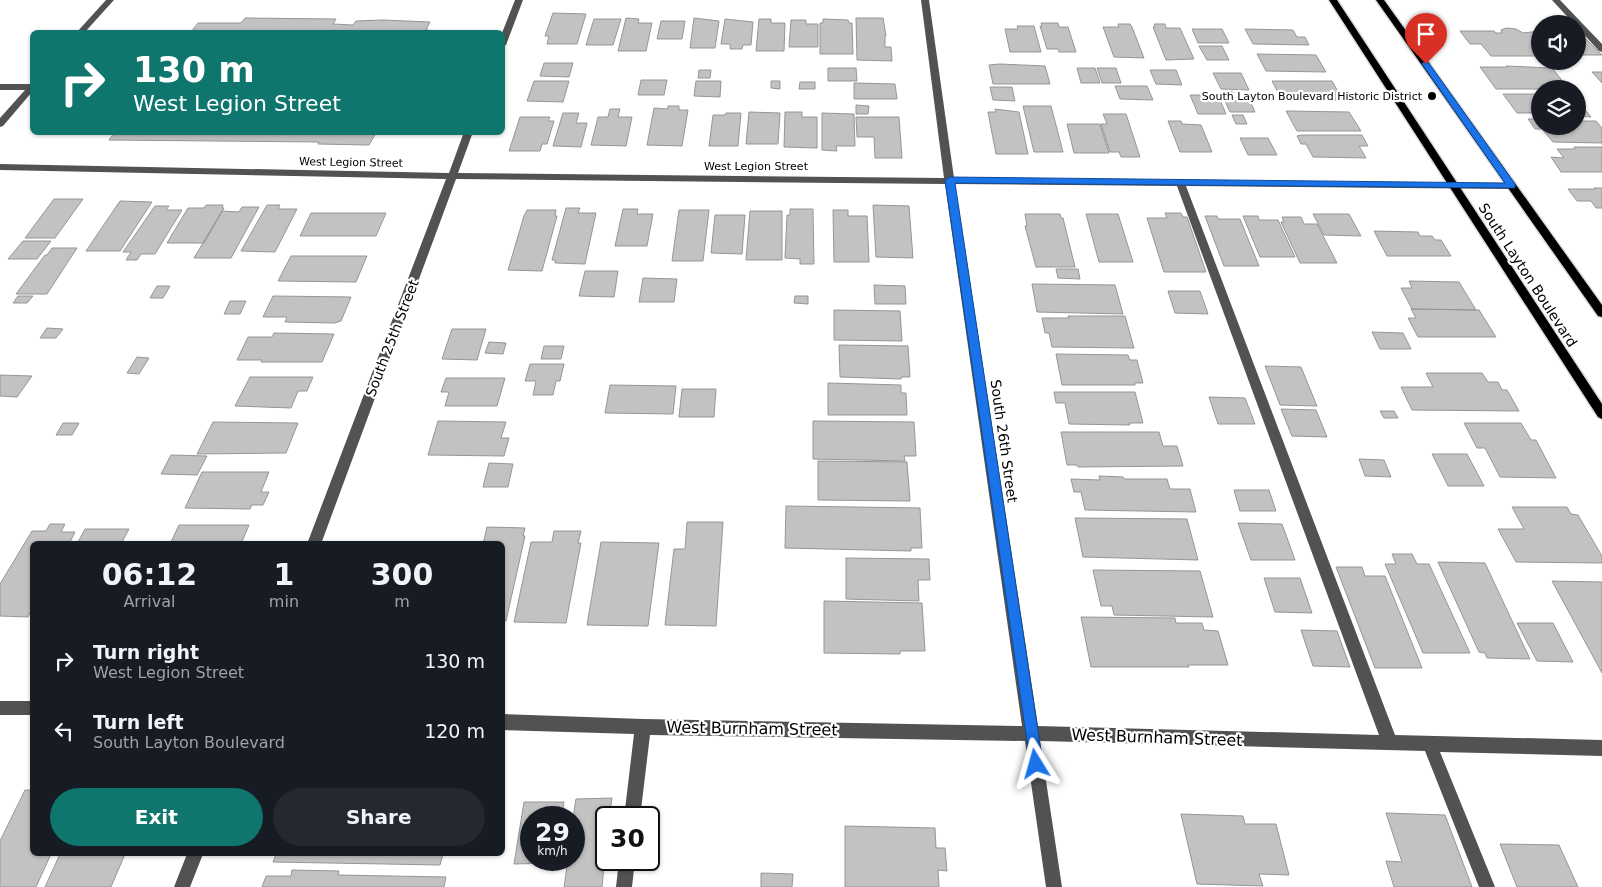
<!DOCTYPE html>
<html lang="en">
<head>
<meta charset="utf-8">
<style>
	:root { --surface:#171b24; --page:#242831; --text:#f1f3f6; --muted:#9ea1a6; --accent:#0f766e }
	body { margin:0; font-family:"DejaVu Sans",sans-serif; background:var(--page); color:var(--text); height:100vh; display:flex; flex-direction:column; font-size:19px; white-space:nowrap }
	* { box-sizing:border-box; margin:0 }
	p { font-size:16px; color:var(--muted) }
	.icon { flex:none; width:28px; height:28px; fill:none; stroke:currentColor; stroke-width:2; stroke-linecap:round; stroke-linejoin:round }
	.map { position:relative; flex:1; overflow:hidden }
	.details { position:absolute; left:30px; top:541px; width:475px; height:315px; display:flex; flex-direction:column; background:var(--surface); border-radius:8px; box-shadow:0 1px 4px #0004 }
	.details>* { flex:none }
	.banner { position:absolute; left:30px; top:30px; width:475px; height:105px; border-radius:8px; box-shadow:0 1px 4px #0004; background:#0f766e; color:#fff; overflow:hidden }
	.buttons { position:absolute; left:1531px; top:15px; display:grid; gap:10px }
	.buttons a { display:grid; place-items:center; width:55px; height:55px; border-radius:50%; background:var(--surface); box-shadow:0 1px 4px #0004; font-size:25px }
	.speed { position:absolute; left:520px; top:806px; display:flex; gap:10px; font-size:25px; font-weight:700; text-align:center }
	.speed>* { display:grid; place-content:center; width:65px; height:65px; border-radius:50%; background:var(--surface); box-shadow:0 1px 4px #0004; line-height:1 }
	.speed small { font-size:12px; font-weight:400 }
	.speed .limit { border:2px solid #111; border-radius:8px; background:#fff; color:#111 }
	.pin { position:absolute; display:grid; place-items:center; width:42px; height:42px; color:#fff; margin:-51px -21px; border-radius:50% 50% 50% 0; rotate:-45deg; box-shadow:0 0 5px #0007 }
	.pin .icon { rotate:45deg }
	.me { position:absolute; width:55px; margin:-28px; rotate:352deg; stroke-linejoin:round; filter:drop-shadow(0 0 4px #0008) }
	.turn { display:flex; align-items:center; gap:18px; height:105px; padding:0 20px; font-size:22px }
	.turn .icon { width:65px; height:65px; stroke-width:2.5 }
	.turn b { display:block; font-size:35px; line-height:42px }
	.eta { display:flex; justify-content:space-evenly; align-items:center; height:85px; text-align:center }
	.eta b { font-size:30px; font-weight:700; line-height:35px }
	.action { display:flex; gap:10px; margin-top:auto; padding:10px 20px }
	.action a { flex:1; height:58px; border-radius:30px; background:var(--accent); color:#fff; font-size:20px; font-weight:700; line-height:58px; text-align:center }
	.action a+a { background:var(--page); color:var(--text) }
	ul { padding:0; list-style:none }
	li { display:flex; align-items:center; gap:15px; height:70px; padding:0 20px }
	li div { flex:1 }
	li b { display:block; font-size:19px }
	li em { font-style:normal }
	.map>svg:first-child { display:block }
	.building { fill:#c2c2c2; stroke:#969696 }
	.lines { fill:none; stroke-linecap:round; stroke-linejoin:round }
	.major-casing { stroke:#dbdbdb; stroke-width:3 }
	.minor { fill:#525252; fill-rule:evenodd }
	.major { fill:#000; fill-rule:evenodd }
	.route { fill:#1a73e8; stroke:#114b97 }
	.poi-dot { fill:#000; stroke:#fff; stroke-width:2 }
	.labels { text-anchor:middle; stroke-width:4.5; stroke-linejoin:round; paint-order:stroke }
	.far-poi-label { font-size:11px; fill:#000; stroke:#fff; text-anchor:end }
	.far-street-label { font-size:11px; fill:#000; stroke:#fff }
	.street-label { font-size:14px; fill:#000; stroke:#fff }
	.near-street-label { font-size:16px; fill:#000; stroke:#fff }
</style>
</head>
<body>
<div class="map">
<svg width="1602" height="887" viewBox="0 0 1602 887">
	<rect width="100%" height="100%" fill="#fff"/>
	<!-- building -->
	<path class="building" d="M553,13l33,1 -9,30h-30l2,-8h-4z
		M245,18l91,1 -3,5 20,1 3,-4 27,-1 47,2 -4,8 10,1 -1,1h-244l7,-9h43z
		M626,18l13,1 -1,4h14l-6,28h-28z
		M694,18l25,3 -4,27h-25z
		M856,18h27l3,18h-1v11h6l1,14 -35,-1z
		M594,19h27l-8,26h-27z
		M725,19l28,3 -2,23h-8l-1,4h-12v-5h-9z
		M759,19h12v4h14l-1,28h-28z
		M823,19l25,1 1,3h3l1,31h-33v-31h3z
		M791,20h15v4h12v23h-29z
		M661,21h24l-3,18h-25z
		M1041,23h17l1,4h9l8,25h-17l-1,-3h-11l-7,-23h2z
		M1118,24h12l2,3 12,31 -30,-1 -11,-30h16z
		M1154,24h11l1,4h14l14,31 -28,1 -13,-33h2z
		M1017,26h17l7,26h-31l-5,-23h13z
		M1506,28l10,1 7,4 17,-2v25h-49l-10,-12h-11l-10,-13h34l2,2h6l-1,-3z
		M1192,29h30l7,14h-31z
		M1245,29l48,1 4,7h8l4,8 -56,-1z
		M1578,36h5l19,19h-24z
		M1199,46h23l7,14h-22z
		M1257,54l59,1 10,17 -60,-1z
		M544,63h29l-4,14 -29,-1z
		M1000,64l45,2 5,18h-57l-4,-19z
		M1506,66l46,2 17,21h-73l-16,-22h27z
		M828,68h28l1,13h-29z
		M1077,68h18l5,15h-19z
		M1097,68h19l5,15h-19z
		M699,70h12l-1,8h-12z
		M1150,70h26l6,15 -26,-1z
		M1592,72h10v11z
		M1213,73h28l8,17 -28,-1z
		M641,80h26l-3,15h-26z
		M534,81h35l-6,21 -36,-1z
		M696,81h25l-1,16 -26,-1z
		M771,81h9v8l-9,-1z
		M1272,81h60l11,19h-61z
		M800,82h15v7h-16z
		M854,83l41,1 2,15h-43z
		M1115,86h32l6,14 -33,-1z
		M990,87h22l3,14 -22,-1z
		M1223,91l10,1 2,6 -10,-1z
		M1503,94h37v19h-23z
		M1190,95h28l8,19h-28z
		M1225,101h25l5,11h-25z
		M1578,101l13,16 -13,-1z
		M856,105l13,1 -1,8h-12z
		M668,106h11v4h9l-6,36 -35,-1 7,-37 14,1z
		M1023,106h28l12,46h-29z
		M610,109h10l-2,8h14l-6,29 -35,-1 7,-28h10z
		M995,109l24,3 9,42h-32l-8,-42h8z
		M1286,111l63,1 12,19h-64z
		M749,112l31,1 -2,31h-32z
		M785,112h17v5h15v31l-33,-1z
		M563,113h16l-3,10h11l-6,24 -28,-1z
		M726,113h15l-3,33h-29l4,-31h12z
		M822,113l32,1 1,32h-19l1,5 -15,-1z
		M1103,114h23l14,43h-19l-2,-5h-9l-9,-28h6z
		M1232,115h11l4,9h-11z
		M520,117h30l-2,4h6l-7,23h-5l-2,7h-31z
		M856,117h43l3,41h-27l-1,-21h-17z
		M1528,119h12v7h38v-5h18l6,7v15l-49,-1 -11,-13h-7z
		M1168,121h13l1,3 19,1 11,27h-32z
		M1067,124h33l9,29h-35z
		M115,132h272l-11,1 -7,12 -51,-1 1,-2 -210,-2z
		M1302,135h60l6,11h-9l7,12 -53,-1 -7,-13h-5l-4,-8z
		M1240,138h28l9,17h-29z
		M1574,147h28v25h-41l-10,-15 13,1 -7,-9h18z
		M1594,188h8v20h-6l-5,-7h-14l-9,-12h27z
		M54,199h29l-28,39h-30z
		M120,201l32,1 -32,49h-34z
		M206,205h17l-1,3h2l-20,35h-37l21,-35h16z
		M267,205h13l-2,4h19l-22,43 -34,-1z
		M873,205l36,1 4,52 -37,-1z
		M155,206h14l-3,4h16l-27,44h-14l-4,6h-11l5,-8h-8z
		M242,207h17l-28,51h-37l28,-47 17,1z
		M566,208h14l-2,5h18l-11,51 -30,-1v-3h-3z
		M623,209h15l-1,5h16l-6,32h-32z
		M790,209h23l1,55h-14v-5l-15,-1 2,-43h3z
		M527,210h29l-1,6h2l-15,55 -34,-1 16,-54z
		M679,210h30l-6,51h-31z
		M833,210h15v6h19l2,46h-35z
		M750,211h32v49h-36z
		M311,213h75l-10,23h-76z
		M1165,213h16l2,4h4l19,55h-42l-17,-54h20z
		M1025,214h35l1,4h2l12,49h-39l-11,-41h2z
		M1086,214h32l15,48h-34z
		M1313,214h36l12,22 -37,-1z
		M715,215h30l-3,39 -31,-1z
		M1205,216h12l1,3h22l19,47h-35z
		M1243,216h15l1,4h19l17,37h-35z
		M1282,217h19l3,7h13l20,39h-37l-19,-41h3z
		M1374,231l44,1 2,4h12l3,4h6l10,16h-64z
		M23,241h28l-14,18h-29z
		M52,248h25l-30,46h-31l29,-39h2z
		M291,256h76l-11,26 -78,-1z
		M1056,269h22l2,10 -22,-1z
		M585,271h33l-4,26 -35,-1z
		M643,278l34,1 -3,23h-35z
		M1409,281l50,1 17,28 -64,-1 -11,-21h11z
		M1032,284l83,1 8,29 -86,-2z
		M874,285l31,1 1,18h-31z
		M157,286h13l-7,12h-13z
		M1168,291h32l8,23 -33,-1z
		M18,296h15l-6,7h-14z
		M273,296l78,1 -10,24 -6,2 -50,-1 2,-5h-24z
		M795,296h13v8l-14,-1z
		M230,301h16l-6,13h-16z
		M1411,309l68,1 17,27h-78l-10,-19h8z
		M834,310l66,1 2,30 -68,-1z
		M1068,316h57l9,32 -82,-1 -3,-14h-4l-3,-15h27z
		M47,328l16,1 -7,9h-16z
		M452,329h34l-9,31 -35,-1z
		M1372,332l31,1 8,16h-31z
		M274,333l60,1 -12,28h-61l1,-2h-25l11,-23h24z
		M489,342l17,1 -3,11 -18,-1z
		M839,345l69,1 2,31h-9v2l-61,-2z
		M544,346h20l-3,13h-20z
		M1056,354l72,1 2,5h7l6,23h-8v2h-73z
		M137,357l12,1 -10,16 -12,-1z
		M530,364h34l-4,17h-4l-3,14h-20l3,-14h-11z
		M1265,366l36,1 16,39 -37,-1z
		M1426,373h56l6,9h10l4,8h5l12,21 -107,-1 -11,-23h32z
		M0,375l32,1 -15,21 -17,-1z
		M250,377h63l-6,14h-9l-7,17 -56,-2z
		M446,378h59l-8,28h-52l4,-14h-8z
		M828,383l73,2v8h5l1,22h-79z
		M610,385l66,1 -3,28 -68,-1z
		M682,389h34l-2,28h-35z
		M1054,392h81l8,31h-14l1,2 -61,-1 -4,-21h-9z
		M1209,397l36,1 10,26h-37z
		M1281,409l35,1 11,27 -35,-1z
		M1380,411h14l4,7h-14z
		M438,421l68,1 -5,16h8l-5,18 -76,-1z
		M813,421l101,1 2,34h-12l1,5 -92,-2z
		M213,422l85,1 -12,30 -89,1z
		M63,423h16l-7,12h-16z
		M1464,423h57l10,17h5l20,38 -56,-1 -15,-29h-8z
		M1061,432h98l4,14h14l6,20 -105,1 -1,-2h-10z
		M1432,454h35l17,32h-36z
		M171,455l36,1 -10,19 -36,-1z
		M1359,459l25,1 7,17 -26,-1z
		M818,461l89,1 3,39 -92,-1z
		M489,463l24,1 -5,23h-25z
		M202,472h67l-8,20h8l-6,13h-11l-2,4 -65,-1z
		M1099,476l24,1 1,2h43l3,10h20l6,23 -111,-2 -4,-18h-7l-3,-13 29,1z
		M1234,490h35l7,21h-36z
		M786,506l134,2 2,40h-11v3l-126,-3z
		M1512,507h55l4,7 7,1 24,41v7l-86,-1 -18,-33h26z
		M1075,518l112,1 11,41 -115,-3z
		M687,522h36l-7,104 -51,-1 9,-76h11z
		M1238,523l44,1 13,36h-44z
		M50,524h15l-4,8h14l-6,12h-37v64l-4,9 -28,-1v-32l32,-53h14z
		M179,525h70l-8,19h-71z
		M487,527l38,1 -2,8h2l-19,85h-4v-77h-19z
		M85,529h44l-8,15h-44z
		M554,531h27l-3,12h3l-15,80 -52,-1 17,-80h21z
		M601,542l58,1 -11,83 -61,-1z
		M1392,554h20l5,10h12l41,89h-47l-38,-89h11z
		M846,558l83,1 1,21h-12l1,21 -73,-2z
		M1438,562l47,1 45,96 -43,-1 -2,-5 -6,-1z
		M1336,567h26l3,9h20l37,92h-47z
		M1093,570l107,1 13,46 -99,-2 -2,-9h-11z
		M1264,578h36l12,35 -37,-1z
		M1552,581l50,1v91z
		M824,601l98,2 3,48h-25v3l-76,-1z
		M1081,617l94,1 1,5h26l2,7 14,1 10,34h-40l1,2h-98z
		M1517,623h36l20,39 -36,-1z
		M1301,630l36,1 13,36 -37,-1z
		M25,790h7v64h19l-15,33h-36v-46z
		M612,798l-3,20h-3v28l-4,41h-38l4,-27h6l-1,-42 3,-19z
		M524,802h40l-2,16h-31v42h26l-1,3 -42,1z
		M1386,813l59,2 27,72h-78l-8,-26 16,1z
		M1181,814l62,2 2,8h31l13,51 -30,-1 4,12 -66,-2z
		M845,826l90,2 1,20h9l2,23 -9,-1 1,17h-94z
		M1500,844l59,1 19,42h-61z
		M60,854h65l-14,33h-66z
		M276,854h167l-3,11 -167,-3z
		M292,870l47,1 -1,4 108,2 -2,10h-182l4,-11h25z
		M761,873l32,1 -1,13h-31z"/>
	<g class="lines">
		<defs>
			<path id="major" d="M1329,0h8l265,404v15l-4,-2z
				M1376,0h8l218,305v12l-4,-1z"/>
		</defs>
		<!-- major casing -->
		<use href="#major" class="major-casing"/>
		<!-- minor -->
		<path class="minor" d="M106,0h8l-29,32h-8z
			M515,0h8l-17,45 -4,2v-14z
			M921,0h8l25,178 560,6v4l-3,1 -325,-3 209,549 207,5v16l-162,-4 55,135h-16l-54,-136 -385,-10 22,146h-16l-21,-146 -375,-6 -10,83h-16l10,-84 -132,-4v-16l141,5 379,7 -77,-542 -489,-5 -135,365h-14l139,-365 -446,-9v-6l449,9 15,-41h9l-15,41 486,5zM955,184l222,2 202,549 -341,-9z
			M1552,0h8l42,44v8l-3,-1 -21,-23v-4h-4z
			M0,84h32v8l-29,34 -3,1v-9l25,-28h-25z
			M0,701h32v14h-32z
			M187,854h16l-13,33h-16z
			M619,860h16l-3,27h-16z"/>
		<!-- major -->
		<use href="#major" class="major"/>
	</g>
	<!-- route -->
	<path class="route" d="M1423,62h5l87,122v4l-560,-5 88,581 -2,5 -5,2 -5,-2 -86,-589 5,-3 555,6 -83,-119z"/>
	<!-- markers -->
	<circle class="poi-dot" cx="1432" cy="96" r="5"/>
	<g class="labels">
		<!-- far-poi labels -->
		<g class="far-poi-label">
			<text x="1422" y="100">South Layton Boulevard Historic District</text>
		</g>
		<!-- far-street labels -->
		<g class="far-street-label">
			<text transform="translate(351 162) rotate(1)" y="4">West Legion Street</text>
			<text x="756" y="170">West Legion Street</text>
		</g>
		<!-- street labels -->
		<g class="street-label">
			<text transform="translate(1528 275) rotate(57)" y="5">South Layton Boulevard</text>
			<text transform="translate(392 338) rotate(-69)" y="5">South 25th Street</text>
			<text transform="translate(1004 441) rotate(82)" y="5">South 26th Street</text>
		</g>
		<!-- near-street labels -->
		<g class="near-street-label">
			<text transform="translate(752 728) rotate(1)" y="6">West Burnham Street</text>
			<text transform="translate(1157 737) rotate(2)" y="6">West Burnham Street</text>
		</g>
	</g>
</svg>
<div class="buttons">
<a><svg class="icon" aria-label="sound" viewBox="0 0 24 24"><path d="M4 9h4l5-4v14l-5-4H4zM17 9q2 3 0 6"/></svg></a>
<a><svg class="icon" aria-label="layers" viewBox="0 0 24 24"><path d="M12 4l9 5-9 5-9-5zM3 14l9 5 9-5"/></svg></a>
</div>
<div class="speed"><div>29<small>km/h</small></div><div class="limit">30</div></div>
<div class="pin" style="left:1426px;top:64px;background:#d93025"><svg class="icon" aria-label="arrive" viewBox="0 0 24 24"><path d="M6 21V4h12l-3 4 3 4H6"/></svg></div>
<svg class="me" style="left:1036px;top:764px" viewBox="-20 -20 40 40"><path d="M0-17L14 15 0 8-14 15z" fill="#1a73e8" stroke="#fff" stroke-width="4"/></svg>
<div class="banner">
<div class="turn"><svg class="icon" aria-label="right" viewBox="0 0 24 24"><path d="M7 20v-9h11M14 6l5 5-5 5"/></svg><div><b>130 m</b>West Legion Street</div></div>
</div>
<section class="details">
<div class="eta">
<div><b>06:12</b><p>Arrival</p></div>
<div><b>1</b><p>min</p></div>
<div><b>300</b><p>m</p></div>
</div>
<ul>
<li><svg class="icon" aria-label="right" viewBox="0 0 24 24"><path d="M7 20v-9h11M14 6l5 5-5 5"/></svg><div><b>Turn right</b><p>West Legion Street</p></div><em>130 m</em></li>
<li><svg class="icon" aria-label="left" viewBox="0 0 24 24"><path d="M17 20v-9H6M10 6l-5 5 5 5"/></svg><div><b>Turn left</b><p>South Layton Boulevard</p></div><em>120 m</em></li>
</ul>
<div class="action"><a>Exit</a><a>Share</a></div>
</section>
</div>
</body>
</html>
